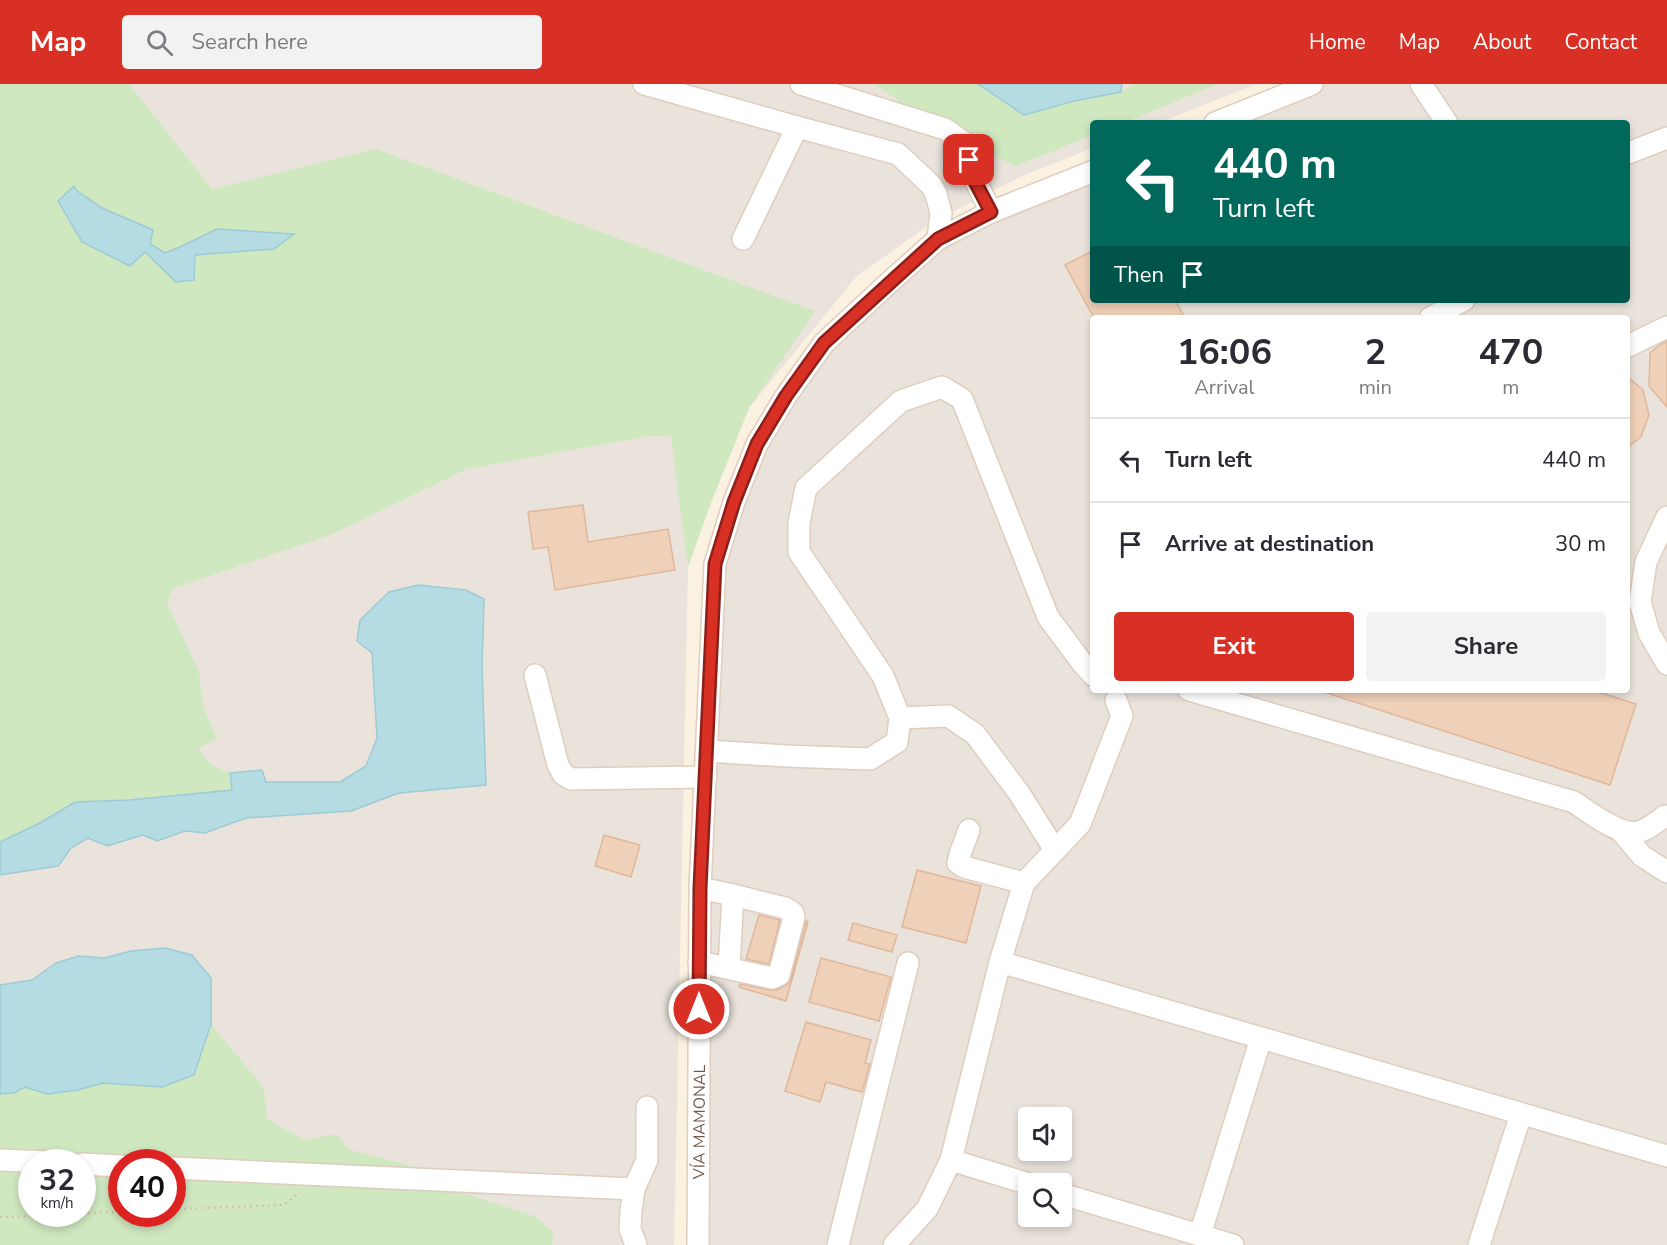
<!DOCTYPE html>
<html lang="en">
<head>
<meta charset="utf-8">
<style>
	:root { --surface:#fff; --page:#f2f2f3; --text:#2b2b33; --muted:#7c7c81; --line:#e1e1e2; --accent:#d93025 }
	body { margin:0; font-family:"Nunito Sans",sans-serif; background:var(--page); color:var(--text); height:100vh; display:flex; flex-direction:column; font-size:22px; white-space:nowrap }
	* { box-sizing:border-box; margin:0 }
	p { font-size:20px; color:var(--muted) }
	.icon { flex:none; width:33px; height:33px; fill:none; stroke:currentColor; stroke-width:2; stroke-linecap:round; stroke-linejoin:round }
	.map { position:relative; flex:1; overflow:hidden }
	.side { position:absolute; left:1090px; top:231px; width:540px; height:378px; display:flex; flex-direction:column; background:var(--surface); border-radius:6px; box-shadow:0 3px 9px #0003 }
	.side>* { flex:none }
	.top-card { position:absolute; left:1090px; top:36px; width:540px; height:183px; border-radius:6px; box-shadow:0 3px 9px #0003; background:#00695c; color:#fff; overflow:hidden }
	.tools { position:absolute; left:1018px; top:1023px; display:grid; gap:12px }
	.tools a { display:grid; place-items:center; width:54px; height:54px; border-radius:6px; background:var(--surface); box-shadow:0 3px 9px #0003; font-size:30px }
	.speed { position:absolute; left:18px; top:1065px; display:flex; gap:12px; font-size:30px; font-weight:700; text-align:center }
	.speed>* { display:grid; place-content:center; width:78px; height:78px; border-radius:50%; background:var(--surface); box-shadow:0 3px 9px #0003; line-height:1 }
	.speed small { font-size:15px; font-weight:400 }
	.speed .limit { border:9px solid #d22; background:#fff; color:#111 }
	.pin { position:absolute; display:grid; place-items:center; width:51px; height:51px; color:#fff; margin:-26px; border-radius:12px; box-shadow:0 3px 9px #0006 }
	.me { position:absolute; width:66px; margin:-33px; rotate:0deg; stroke-linejoin:round; filter:drop-shadow(0 0 4px #0008) }
	.turn { display:flex; align-items:center; gap:21px; height:126px; padding:0 24px; font-size:27px }
	.turn .icon { width:78px; height:78px; stroke-width:2.5 }
	.turn b { display:block; font-size:42px; line-height:51px }
	.then { display:flex; align-items:center; height:57px; padding:0 24px; background:#0003; gap:12px; font-size:22px }
	.eta { display:flex; justify-content:space-evenly; align-items:center; height:102px; text-align:center }
	.eta b { font-size:36px; font-weight:700; line-height:42px }
	.action { display:flex; gap:12px; margin-top:auto; padding:12px 24px }
	.action a { flex:1; height:69px; border-radius:6px; background:var(--accent); color:#fff; font-size:24px; font-weight:700; line-height:69px; text-align:center }
	.action a+a { background:var(--page); color:var(--text) }
	ul { padding:0; list-style:none }
	li { display:flex; align-items:center; gap:18px; height:84px; padding:0 24px; border-top:2px solid var(--line) }
	li div { flex:1 }
	li b { display:block; font-size:22px }
	li em { font-style:normal }
	header { display:flex; align-items:center; gap:36px; box-sizing:border-box; height:84px; padding:0 30px; background:var(--accent); color:#fff }
	header strong { font-size:28px }
	nav { display:flex; gap:33px; margin-inline-start:auto; font-size:21px }
	.search { width:420px; height:54px; background:var(--page); display:flex; align-items:center; gap:15px; box-sizing:border-box; padding:0 21px; border-radius:6px; color:var(--muted); font-size:22px }
	.map>svg:first-child { display:block }
	.industrial { fill:#eae3dc; fill-rule:evenodd }
	.green { fill:#cfe8c0; fill-rule:evenodd }
	.water { fill:#b6dce3; stroke:#9dcbd5; stroke-width:1.5 }
	.building { fill:#efd0b9; stroke:#e1b79a; stroke-width:1.5 }
	.lines { fill:none; stroke-linecap:round; stroke-linejoin:round }
	.minor-casing { stroke:#dfcdbd; stroke-width:24 }
	.path { stroke:#d4b39d; stroke-width:2; stroke-dasharray:1.5 4.5; stroke-linecap:butt }
	.minor { stroke:#fff; stroke-width:21 }
	.route-casing { stroke:#8d1f18; stroke-width:15 }
	.route { stroke:#d93025; stroke-width:10 }
	.labels { text-anchor:middle; stroke-width:4.5; stroke-linejoin:round; paint-order:stroke }
	.street-label { font-size:16px; fill:#715849; stroke:#fef5e6 }
</style>
</head>
<body>
<header>
<strong>Map</strong>
<div class="search"><svg class="icon" aria-label="search" viewBox="0 0 24 24"><circle cx="10" cy="10" r="6"/><path d="M15 15l6 6"/></svg>Search here</div>
<nav><a>Home</a><a>Map</a><a>About</a><a>Contact</a></nav>
</header>
<div class="map">
<svg width="1667" height="1161" viewBox="0 0 1667 1161">
	<rect width="100%" height="100%" fill="#fbf1e0"/>
	<!-- industrial -->
	<path class="industrial" d="M0,0h1257l-99,39h-64l-1,25 -71,28 -89,46 -77,55 -107,131 -37,92 -24,67 -14,678h-674v-151l14,-1 117,-142 -27,7 -25,-2 -23,7 -24,17 -32,5zM32,1078h50v52h-50zM122,1078h50v52h-50z
		M1312,0h355v1161h-969l17,-681 71,-168 152,-157 155,-68 1,129h534v-177h-413zM1094,234h534v372h-534zM1029,1034h33v32h-33zM1029,1100h33v32h-33z"/>
	<!-- green -->
	<path class="green" d="M0,0h129l83,105 164,-40 439,162 -66,97 -37,92 -24,67 -17,-131h-22l-182,33 -139,67 -155,52 -6,15 32,69 4,34 14,33 -19,9 13,17 19,8 2,17 -103,10 -54,2 -35,21 -40,19z
		M873,0h105l46,31 50,-14 47,-9 12,-8h85l-95,39h-29l-1,12 -77,31 -75,-34 -59,-43z
		M211,940l53,64 3,31 37,21 33,-6 11,15 96,26 19,18 72,23 18,17 -1,12h-552v-151l14,-1 11,-6 22,7 31,-4 25,-7 59,4 32,-12zM32,1078h50v52h-50zM122,1078h50v52h-50z"/>
	<!-- water -->
	<path class="water" d="M978,0h144l-1,8 -47,9 -50,14z
		M74,102l2,4 26,18 51,22 -3,14 15,9 15,-6 37,-18 77,5 -20,15 -79,6 -1,25 -18,2 -31,-30 -15,14 -48,-24 -24,-41z
		M418,501l48,5 18,9 -2,69 4,117 -87,8 -48,18 -105,7 -41,15 -20,-2 -28,10 -14,-6 -36,11 -19,-8 -17,10 -13,18 -58,9v-33l40,-19 35,-21 54,-2 103,-10 -2,-17 32,-3 4,12h74l26,-16 11,-28 -5,-85 -15,-12 3,-21 29,-28z
		M165,864l27,7 19,23v46l-17,51 -32,12 -59,-4 -25,7 -31,4 -22,-7 -11,6 -14,1v-109l32,-5 24,-17 23,-7 25,2 27,-7z"/>
	<!-- building -->
	<path class="building" d="M1094,166v50h81l10,18h-91l-29,-53z
		M1667,257v66l-18,-21 1,-33 8,-7z
		M1628,293l15,13 6,25 -8,22 -13,10z
		M583,421l5,37 80,-13 7,41 -120,20 -7,-43 -15,2 -5,-37z
		M1324,606h268l44,14 -26,81 -286,-93z
		M604,751l36,10 -9,32 -36,-11z
		M917,786l64,16 -15,57 -64,-16z
		M759,831l21,5 -11,44 -23,-5z
		M806,837l2,1 -22,79 -47,-14 1,-3 30,6h7l11,-6 3,-6z
		M853,839l44,12 -5,17 -44,-12z
		M821,874l70,19 -12,44 -70,-19z
		M806,938l65,18 -6,23 5,1 -8,28 -36,-10 -6,20 -35,-11z"/>
	<g class="lines">
		<defs>
			<g id="minor">
				<path d="M644,0l153,43 101,27 34,32 4,8 5,19 -3,26"/>
				<path d="M801,0l144,45 20,14 8,33 18,36"/>
				<path d="M1421,0l26,39"/>
				<path d="M1215,39l97,-39"/>
				<path d="M1628,69l39,-15"/>
				<path d="M743,155l54,-112"/>
				<path d="M1430,234l34,-18"/>
				<path d="M1628,262l39,-19"/>
				<path d="M1667,433l-21,45 -6,40 9,31 18,31"/>
				<path d="M535,591l23,90 5,9 8,5 135,-2"/>
				<path d="M1189,606l385,112c15,10 49,37 67,29 9,-3 17,-10 24,-15"/>
				<path d="M900,634l48,-2 27,18 44,59 36,57"/>
				<path d="M707,667l79,5 84,3 27,-17 3,-24 -17,-42 -84,-124v-29l7,-35 95,-87 41,-14 20,12 86,218 35,47 11,12"/>
				<path d="M969,746l-9,24 -2,9 6,4 60,16"/>
				<path d="M1621,747l21,25 25,16"/>
				<path d="M700,804l33,7 -4,72"/>
				<path d="M699,878l73,16 7,-3 15,-58 -1,-4 -8,-5 -52,-13"/>
				<path d="M1000,878l667,194"/>
				<path d="M0,1076l49,2"/>
				<path d="M951,1076l78,24"/>
				<path d="M82,1080l40,2"/>
				<path d="M172,1084l462,21"/>
				<path d="M1062,1110l171,51"/>
				<path d="M1200,1151l61,-197"/>
				<path d="M636,1161l-6,-16 1,-18 3,-22 13,-29v-53"/>
				<path id="s1" d="M698,1161l2,-357 15,-324 19,-62 23,-58 29,-48 38,-53 68,-63 46,-41 53,-27 103,-41"/>
				<path d="M838,1161l70,-282"/>
				<path d="M894,1161l33,-36 24,-49 49,-198 24,-79 56,-59 42,-108 -6,-16"/>
				<path d="M1479,1161l42,-131"/>
			</g>
		</defs>
		<!-- minor casing -->
		<use href="#minor" class="minor-casing"/>
		<!-- path -->
		<path class="path" d="M172,1125l112,-4 16,-13
			M82,1129l40,-1
			M0,1133l75,-3"/>
		<!-- minor -->
		<use href="#minor" class="minor"/>
	</g>
	<g class="lines">
		<defs>
			<path id="route" d="M699,925l1,-121 15,-324 19,-62 23,-58 29,-48 38,-53 114,-104 53,-27 -19,-36 -3,-16"/>
		</defs>
		<!-- route casing -->
		<use href="#route" class="route-casing"/>
		<!-- route -->
		<use href="#route" class="route"/>
	</g>
	<g class="labels">
		<!-- street labels -->
		<g class="street-label">
			<text dy="6" stroke="none"><textPath href="#s1" startOffset="123">VÍA MAMONAL</textPath></text>
		</g>
	</g>
</svg>
<div class="tools">
<a><svg class="icon" aria-label="sound" viewBox="0 0 24 24"><path d="M4 9h4l5-4v14l-5-4H4zM17 9q2 3 0 6"/></svg></a>
<a><svg class="icon" aria-label="search" viewBox="0 0 24 24"><circle cx="10" cy="10" r="6"/><path d="M15 15l6 6"/></svg></a>
</div>
<div class="speed"><div>32<small>km/h</small></div><div class="limit">40</div></div>
<div class="pin" style="left:969px;top:76px;background:#d93025"><svg class="icon" aria-label="arrive" viewBox="0 0 24 24"><path d="M6 21V4h12l-3 4 3 4H6"/></svg></div>
<svg class="me" style="left:699px;top:925px" viewBox="-20 -20 40 40"><circle r="17" fill="#d93025" stroke="#fff" stroke-width="3"/><path d="M0-11L8 9 0 5-8 9z" fill="#fff"/></svg>
<div class="top-card">
<div class="turn"><svg class="icon" aria-label="left" viewBox="0 0 24 24"><path d="M17 20v-9H6M10 6l-5 5 5 5"/></svg><div><b>440 m</b>Turn left</div></div>
<div class="then">Then<svg class="icon" aria-label="arrive" viewBox="0 0 24 24"><path d="M6 21V4h12l-3 4 3 4H6"/></svg></div>
</div>
<section class="side">
<div class="eta">
<div><b>16:06</b><p>Arrival</p></div>
<div><b>2</b><p>min</p></div>
<div><b>470</b><p>m</p></div>
</div>
<ul>
<li><svg class="icon" aria-label="left" viewBox="0 0 24 24"><path d="M17 20v-9H6M10 6l-5 5 5 5"/></svg><div><b>Turn left</b></div><em>440 m</em></li>
<li><svg class="icon" aria-label="arrive" viewBox="0 0 24 24"><path d="M6 21V4h12l-3 4 3 4H6"/></svg><div><b>Arrive at destination</b></div><em>30 m</em></li>
</ul>
<div class="action"><a>Exit</a><a>Share</a></div>
</section>
</div>
</body>
</html>
